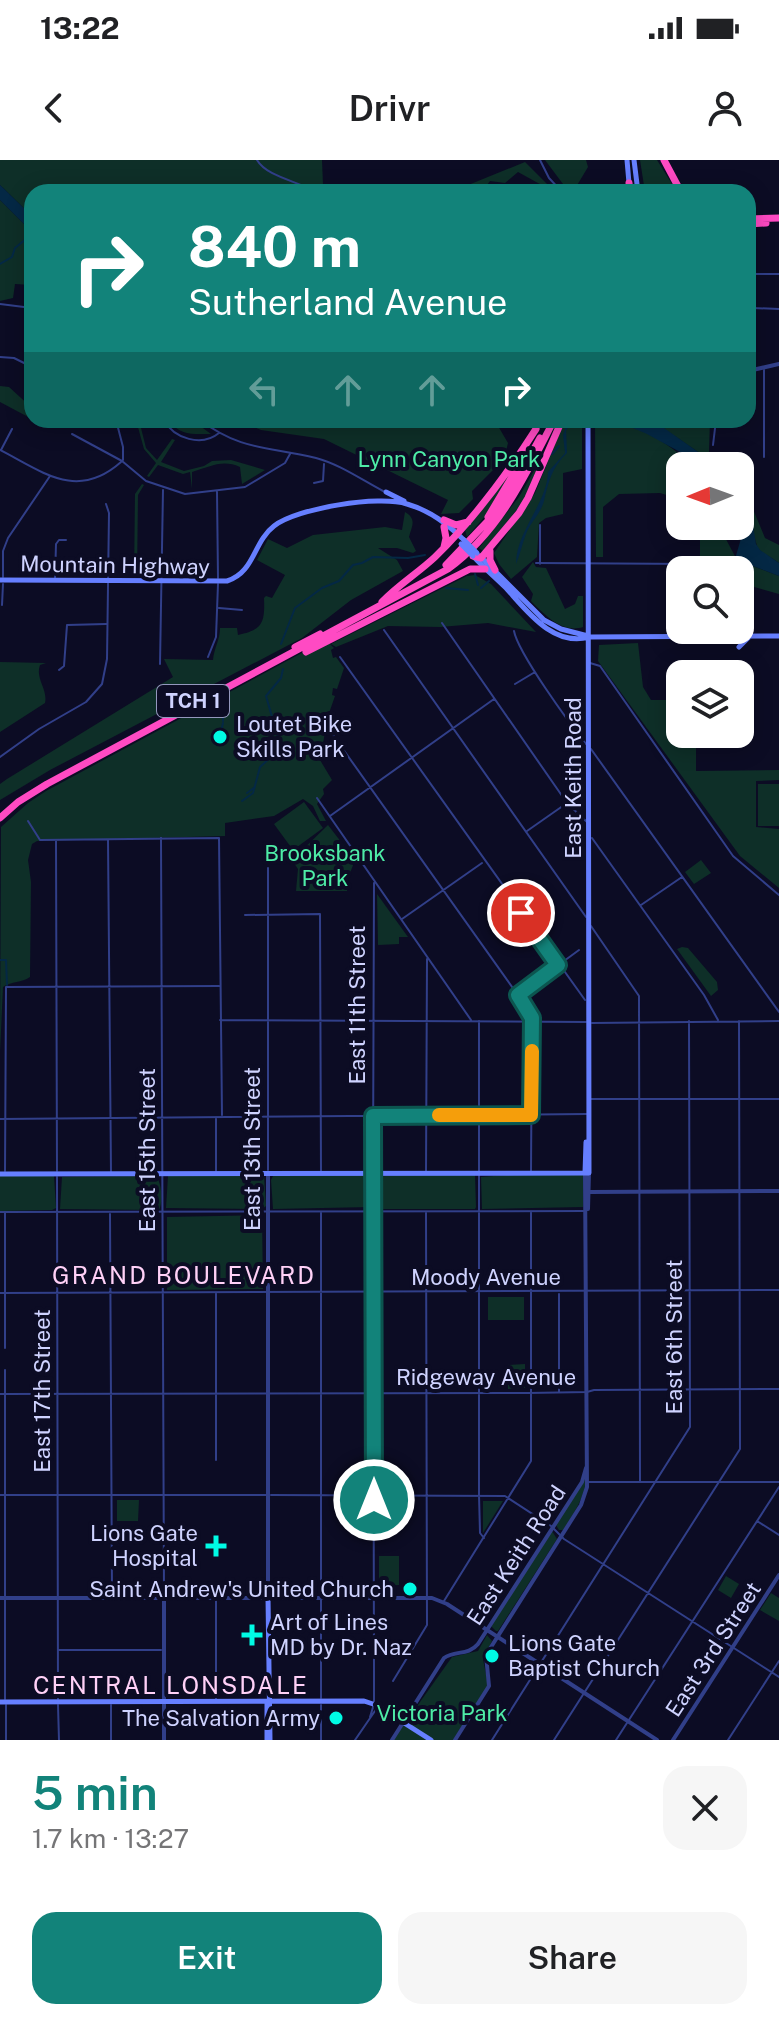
<!DOCTYPE html>
<html lang="en">
<head>
<meta charset="utf-8">
<style>
	:root { --surface:#fff; --page:#f6f6f6; --text:#202124; --muted:#757577; --accent:#12837a }
	body { margin:0; font-family:"Public Sans",sans-serif; background:var(--page); color:var(--text); height:100vh; display:flex; flex-direction:column; font-size:30px; white-space:nowrap }
	* { box-sizing:border-box; margin:0 }
	p { font-size:26px; color:var(--muted) }
	.icon { flex:none; width:44px; height:44px; fill:none; stroke:currentColor; stroke-width:2; stroke-linecap:round; stroke-linejoin:round }
	.map { position:relative; height:1580px; overflow:hidden }
	.details { display:flex; flex-direction:column; background:var(--surface); flex:1 }
	.details>* { flex:none }
	.top-card { position:absolute; left:24px; top:24px; width:732px; height:244px; border-radius:24px; box-shadow:0 4px 20px #0003; background:#12837a; color:#fff; overflow:hidden }
	.needle { width:52px; rotate:269deg }
	.controls { position:absolute; left:666px; top:292px; display:grid; gap:16px }
	.controls a { display:grid; place-items:center; width:88px; height:88px; border-radius:16px; background:var(--surface); box-shadow:0 4px 20px #0003; font-size:40px }
	.pin { position:absolute; display:grid; place-items:center; width:68px; height:68px; color:#fff; margin:-34px; border:4px solid #fff; border-radius:50%; box-shadow:0 2px 8px #0007 }
	.me { position:absolute; width:88px; margin:-44px; rotate:0deg; stroke-linejoin:round; filter:drop-shadow(0 0 6px #0008) }
	.turn { display:flex; align-items:center; gap:28px; height:168px; padding:0 32px; font-size:36px }
	.turn .icon { width:104px; height:104px; stroke-width:2.5 }
	.turn b { display:block; font-size:56px; line-height:68px }
	.lanes { display:flex; align-items:center; height:76px; padding:0 32px; background:#0003; justify-content:center; gap:40px; direction:ltr }
	.lanes .off { opacity:.35 }
	.round { display:grid; place-items:center; flex:none; width:84px; height:84px; border-radius:24px; background:var(--page) }
	.headline { display:flex; align-items:center; justify-content:space-between; height:136px; padding:0 32px }
	h1 { font-size:48px; font-weight:600; line-height:60px; color:var(--accent) }
	.primary-button { display:flex; gap:16px; margin-top:auto; padding:16px 32px }
	.primary-button a { flex:1; height:92px; border-radius:24px; background:var(--accent); color:#fff; font-size:32px; font-weight:600; line-height:92px; text-align:center }
	.primary-button a+a { background:var(--page); color:var(--text) }
	.status { display:flex; justify-content:space-between; align-items:center; height:56px; padding:0 40px; background:var(--surface); direction:ltr }
	.status svg { height:22px; fill:currentColor }
	header { display:flex; justify-content:space-between; align-items:center; height:104px; padding:0 32px; background:var(--surface); font-size:36px; font-weight:600 }
	.map>svg:first-child { display:block }
	.green { fill:#0e2f28 }
	.water { fill:#042845 }
	.lines { fill:none; stroke-linecap:round; stroke-linejoin:round }
	.stream { stroke:#042845; stroke-width:2 }
	.minor { stroke:#313f89; stroke-width:2 }
	.tertiary { stroke:#313f89; stroke-width:4 }
	.secondary { stroke:#667fff; stroke-width:5 }
	.motorway { stroke:#ff4ac3; stroke-width:7 }
	.secondary-bridge { stroke:#667fff; stroke-width:5 }
	.route-casing { stroke:#0c554f; stroke-width:20 }
	.route { stroke:#12837a; stroke-width:14 }
	.slow { stroke:#f59e0b; stroke-width:14 }
	.poi-dot { fill:#00fae4; stroke:#0c0c24; stroke-width:3 }
	.labels { text-anchor:middle; stroke-width:8; stroke-linejoin:round; paint-order:stroke }
	.shield { fill:#0c0c24; stroke:#9497bd; stroke-width:2 }
	.shield-label { font-size:20px; font-weight:bold; fill:#cfd3ff }
	.park-label { font-size:22px; fill:#4eeca7; stroke:#0c0c24 }
	.street-label { font-size:22px; fill:#cfd3ff; stroke:#0c0c24 }
	.poi-label { font-size:22px; fill:#cfd3ff; stroke:#0c0c24; text-anchor:start }
	.neighbourhood-label { font-size:24px; letter-spacing:2px; fill:#ffd1f7; stroke:#0c0c24 }
</style>
</head>
<body>
<div class="status"><b>13:22</b><svg viewBox="0 0 49 12"><path d="M0 12V9h3v3zM5 12V6h3v6zM10 12V3h3v9zM15 12V0h3v12zM26 1h20v11H26zM47 4h2v5h-2z"/></svg></div>
<header><svg class="icon" aria-label="back" viewBox="0 0 24 24"><path d="M15 5l-7 7 7 7"/></svg>Drivr<svg class="icon" aria-label="person" viewBox="0 0 24 24"><circle cx="12" cy="8" r="4"/><path d="M4 21q1-7 8-7t8 7"/></svg></header>
<div class="map">
<svg width="779" height="1580" viewBox="0 0 779 1580">
	<rect width="100%" height="100%" fill="#0c0c24"/>
	<!-- green -->
	<path class="green" d="M0,0h322l1,25 4,7h-295v24l-32,-31z
		M545,0h41l2,7 -15,25h-4z
		M640,0h17l20,32h-32z
		M525,2l24,24 -2,2 -29,-16 -13,11 -15,-2 -8,11h-91l27,-7 31,6 7,-1z
		M0,40l32,32v53l-17,-1 -2,14 -13,3z
		M0,226l9,1 23,21v11l-32,-17z
		M136,260h3l7,28 11,12 15,-21 3,1 -14,22 23,9 20,-5 8,-5 19,-1 34,10 -23,14 -2,-17c-18,-8 -30,0 -48,5v17l-2,-17 -7,2 -25,-9 -9,12 -2,-1 9,-13 -12,-14z
		M169,260h23l19,14c-18,0 -32,2 -42,-14z
		M237,260h262l-1,6 10,17 -4,16 -32,32 1,8 -14,14 -18,1 7,-14 -124,-61 -63,-9z
		M565,260h17v49l-19,4v41l-17,4 -7,5 -2,34 -26,22 -12,-15 -5,-11 41,-60z
		M595,260c37,0 72,21 98,46h-13v33l-20,-6 -41,1 -16,13v50h-7z
		M648,260h62l-1,32 17,14c-14,0 -58,-38 -78,-46z
		M544,293l-21,49 -40,49 -4,-3 40,-51z
		M517,304l-30,50 -20,23 -2,-7z
		M740,318l25,60 14,7v18c-6,-5 -17,-9 -21,-15 -2,-3 -18,-64 -18,-70z
		M142,324l2,1 -6,10 -1,82h-3l1,-83z
		M405,352c12,7 7,14 4,25l7,14 -3,2 -16,-5h-19l19,12 6,11 -52,29 -49,38 -252,132 -50,30v-16l7,-5 166,-102 -9,-18 49,1c1,-12 7,-20 7,-32h17l1,7c25,-5 27,-13 26,-37l2,-2 6,2 13,-23 -28,-15 11,-21 19,9 26,-13 72,-8 17,3z
		M700,366h19l18,34 42,16v18l-39,-11v-13h-29l-11,-5z
		M533,402l3,5 10,1 19,41 10,-5 3,-8h5v31c-21,7 -39,-13 -52,-26l2,-7 -11,-17z
		M475,415l16,9 45,48 -48,-9 -48,4 -52,-1 -52,21 -5,-3 136,-68z
		M322,482h6l6,6 -3,2 2,8 3,-1 8,11 -7,21 -4,-1 -1,7 3,1 -7,20 -8,44 12,20 -9,9 1,5 -7,10 9,17h-6l-7,-15 -10,-7 -29,17 -49,7v13l-188,5 -5,3 -4,16 3,22 -1,95c-9,6 -18,4 -27,10l-3,65 1,-225 27,-24 18,-12z
		M638,483l5,44 8,13h18v36l27,1v34l83,-1v10l-23,1v46l23,2v59l-39,-32 -142,-195 1,-16z
		M0,502l46,1 -6,2c-5,14 8,24 5,38l-45,29z
		M758,624h21v42h-21z
		M304,642l19,26 -30,22 -19,-26z
		M328,665l27,35 -8,21v10h-51l2,-22 -6,-9z
		M701,700l10,13 -17,11 -9,-12z
		M377,734l31,43h-9v7l-21,1z
		M682,787l6,1 29,34 1,8 -7,6 -34,-47z
		M0,1015l54,1 2,32 -4,2 -52,1z
		M264,1015l2,31 -4,3 -96,-1 2,-32z
		M395,1015h80l1,32 -1,2h-97l-3,-2 1,-30z
		M506,1015h77v32l-101,2 -1,-32z
		M156,1016c6,7 7,27 3,34l-99,-1 2,-32z
		M273,1016l98,-1v32l-98,2 -2,-29z
		M262,1055l1,74 -96,1v-73z
		M488,1137h36v23h-36z
		M525,1204v24l-17,1 -1,-24z
		M587,1310c0,24 -11,40 -24,60h-4l-3,-5z
		M117,1340h22l-1,21h-21z
		M483,1341h20l-20,32z
		M552,1371l5,8 -59,92h-2l-5,-5z
		M379,1396h20v29l-20,1z
		M726,1416l13,8 -8,14 -13,-8z
		M771,1433l8,5v23l-19,-11z
		M487,1475l5,6 -9,18 5,26 -35,55h-60l59,-83 26,-6z"/>
	<!-- water -->
	<path class="water" d="M0,25l32,31v16l-32,-32z
		M603,260h45l9,3 61,43h-19l-19,-14 -33,-18 -21,-9z
		M566,267l1,26c-15,14 -19,30 -23,48 -3,12 -14,22 -18,33 -4,10 -6,21 -10,30 0,-33 31,-60 32,-92l17,-19 -2,-18z
		M740,328l13,37 3,19 4,6 19,13v13l-44,-17 7,-24z"/>
	<g class="lines">
		<!-- stream -->
		<path class="stream" d="M0,104l12,-7 3,-9 17,-14
			M566,269l5,-9
			M552,294l7,-8
			M475,414l3,11
			M446,428l22,2
			M481,428l8,-7
			M281,484l14,-36 27,-20 17,-7 14,-16 9,-2 11,-6 35,1 17,-3
			M223,556v5
			M221,572l2,-9
			M247,633l8,-6
			M242,641l11,-8 7,-26 11,-10 8,-16 -13,-45 15,-18 2,-9
			M0,800h6l1,25"/>
		<!-- minor -->
		<path class="minor" d="M257,0c10,17 41,21 59,32
			M540,0l9,18 13,14
			M748,114h31
			M0,144l32,4
			M752,148l27,1
			M0,197l14,1 18,9
			M764,210v87
			M116,260l7,27v13
			M164,260c10,19 38,27 55,13
			M200,260c43,32 69,26 116,38 23,6 46,22 67,33
			M72,274l50,27 24,20 39,13 60,-7 40,-24 5,-9
			M713,285l3,-25
			M0,290c43,22 77,51 121,12
			M1,290l11,-21
			M314,323l9,-2 1,-17
			M217,332l1,86
			M540,365v39
			M536,403l160,1
			M3,417v-26l5,-13 42,-62
			M55,419l1,-35 3,-4h7
			M2,445l1,-21
			M219,448l23,2
			M740,452v-27
			M442,463l125,180 20,19
			M384,470l202,287
			M514,471c4,22 56,93 72,113
			M208,497l8,-20 2,-53
			M340,497l245,343
			M590,503l10,3 133,190 46,39
			M160,504l3,-174
			M59,510l5,-4 3,-41 39,-1
			M515,524l20,-12
			M323,561l209,294 -1,157
			M591,589l188,263
			M0,597l39,-28 47,-27 16,-18 5,-25 2,-146 -3,-9
			M317,638l154,222
			M330,656l164,-117
			M28,661l12,19 179,-2 3,277
			M527,671l40,-28
			M161,678l3,758
			M592,678l112,157 14,25
			M56,680l1,331
			M108,680l3,333
			M268,708v302
			M641,745l41,-28
			M245,755l75,-1 1,258
			M402,759l80,-56
			M591,766l48,70 1,486
			M519,834l60,-44
			M220,860l366,2
			M479,861v474l1,38 4,5
			M592,863l187,-2
			M589,939h190
			M0,959l587,-5
			M373,1010l1,-287
			M5,1011l1,-184 213,-1
			M216,1011v-53
			M426,1013l1,-214
			M57,1017l1,522
			M0,1052l586,-1
			M5,1053v135
			M321,1053v485
			M110,1054l2,381
			M0,1133l779,-3
			M216,1133v167
			M559,1231v-97
			M0,1234l528,-1 59,-1 7,-2 185,-1
			M588,1322h191
			M0,1335h266
			M271,1335l234,1 46,30 13,13 215,138
			M757,1361l22,14
			M216,1439v101
			M444,1441l87,-140v-249
			M59,1490h102
			M393,1521l34,-56 -1,-413
			M5,1539v-329
			M6,1545v35
			M58,1545l1,35
			M370,1557l4,-13v-33l-1,-495
			M111,1580v-35
			M321,1580v-35
			M355,1580l22,-32
			M492,1580l198,-313 -1,-406
			M554,1580l186,-291 -1,-428
			M616,1580l163,-253
			M728,1580l51,-79"/>
		<!-- tertiary -->
		<path class="tertiary" d="M748,211l31,-7
			M268,1013v424
			M590,1032l189,-1
			M588,1049l1,-36
			M0,1438h432l15,6 210,136
			M164,1580v-143
			M392,1580l52,-82c11,-8 24,-2 34,-14l104,-162 4,-14
			M455,1580l34,-54 -3,-31 95,-150 6,-18 -2,-314
			M673,1580l106,-165"/>
		<!-- secondary -->
		<path class="secondary" d="M627,0l2,23
			M634,0l4,32
			M386,332l18,9
			M480,396l64,64 17,9 27,7
			M474,397c10,11 21,20 32,31 21,23 47,59 83,49l190,-1
			M0,420l227,1c28,-9 26,-39 47,-55 23,-18 105,-31 133,-22 24,7 40,20 57,36
			M739,487l10,-10
			M585,1013l1,-31
			M0,1014l589,-1 -1,-753
			M268,1437l2,143
			M0,1542l364,-1 12,4 55,35
			M267,1580v-39"/>
		<!-- motorway -->
		<path class="motorway" d="M664,0l17,32
			M629,23l1,9
			M748,59l31,-1
			M748,64l18,-1
			M488,357l37,-62
			M444,360l12,5 12,-3
			M444,367l2,11 -2,9
			M490,391v9l5,10
			M473,396l8,2 38,-45 9,-15 34,-78
			M446,405l57,-60 37,-67
			M382,442c16,-17 36,-29 53,-45 40,-39 71,-81 101,-128
			M295,487l25,-13
			M306,492l164,-83h15
			M0,658l18,-16 29,-18 401,-215c52,-38 77,-93 106,-149"/>
		<!-- secondary-bridge -->
		<path class="secondary-bridge" d="M464,380l13,13
			M461,384l12,12"/>
	</g>
	<g class="lines">
		<defs>
			<path id="route" d="M374,1340l-1,-384 158,-1 1,-97 -14,-23 40,-30 -37,-52"/>
		</defs>
		<!-- route casing -->
		<use href="#route" class="route-casing"/>
		<!-- route -->
		<use href="#route" class="route"/>
		<!-- slow -->
		<path class="slow" d="M439,955h92l1,-64"/>
	</g>
	<!-- markers -->
	<g class="poi-dot">
		<circle cx="220" cy="577" r="8"/>
		<path d="M212 1374h8v8h8v8h-8v8h-8v-8h-8v-8h8z"/>
		<circle cx="410" cy="1429" r="8"/>
		<path d="M248 1463h8v8h8v8h-8v8h-8v-8h-8v-8h8z"/>
		<circle cx="492" cy="1496" r="8"/>
		<circle cx="336" cy="1558" r="8"/>
	</g>
	<g class="labels">
		<!-- shield labels -->
		<rect class="shield" x="157" y="525" width="72" height="32" rx="6"/>
		<g class="shield-label">
			<text x="193" y="548">TCH 1</text>
		</g>
		<!-- park labels -->
		<g class="park-label">
			<text x="449" y="307">Lynn Canyon Park</text>
			<text x="325" y="701">Brooksbank<tspan x="325" dy="25">Park</tspan></text>
			<text x="442" y="1561">Victoria Park</text>
		</g>
		<!-- street labels -->
		<g class="street-label">
			<text transform="translate(115 405) rotate(1)" y="8">Mountain Highway</text>
			<text transform="translate(573 618) rotate(-90)" y="8">East Keith Road</text>
			<text transform="translate(357 845) rotate(-90)" y="8">East 11th Street</text>
			<text transform="translate(252 989) rotate(-90)" y="8">East 13th Street</text>
			<text transform="translate(147 990) rotate(-90)" y="8">East 15th Street</text>
			<text x="486" y="1125">Moody Avenue</text>
			<text transform="translate(674 1177) rotate(-90)" y="8">East 6th Street</text>
			<text x="486" y="1225">Ridgeway Avenue</text>
			<text transform="translate(42 1231) rotate(-90)" y="8">East 17th Street</text>
			<text transform="translate(516 1395) rotate(-57)" y="8">East Keith Road</text>
			<text transform="translate(713 1489) rotate(-57)" y="8">East 3rd Street</text>
		</g>
		<!-- poi labels -->
		<g class="poi-label">
			<text x="236" y="572">Loutet Bike<tspan x="236" dy="25">Skills Park</tspan></text>
			<text x="198" y="1381" text-anchor="end">Lions Gate<tspan x="198" dy="25">Hospital</tspan></text>
			<text x="394" y="1437" text-anchor="end">Saint Andrew's United Church</text>
			<text x="270" y="1470">Art of Lines<tspan x="270" dy="25">MD by Dr. Naz</tspan></text>
			<text x="508" y="1491">Lions Gate<tspan x="508" dy="25">Baptist Church</tspan></text>
			<text x="320" y="1566" text-anchor="end">The Salvation Army</text>
		</g>
		<!-- neighbourhood labels -->
		<g class="neighbourhood-label">
			<text x="184" y="1124">GRAND BOULEVARD</text>
			<text x="171" y="1534">CENTRAL LONSDALE</text>
		</g>
	</g>
</svg>
<div class="controls">
<a><svg class="needle" viewBox="-14 -14 28 28"><path d="M0-13l5 13h-10z" fill="#e53935"/><path d="M0 13l5-13h-10z" fill="#757577"/></svg></a>
<a><svg class="icon" aria-label="search" viewBox="0 0 24 24"><circle cx="10" cy="10" r="6"/><path d="M15 15l6 6"/></svg></a>
<a><svg class="icon" aria-label="layers" viewBox="0 0 24 24"><path d="M12 4l9 5-9 5-9-5zM3 14l9 5 9-5"/></svg></a>
</div>
<div class="pin" style="left:521px;top:753px;background:#d93025"><svg class="icon" aria-label="arrive" viewBox="0 0 24 24"><path d="M6 21V4h12l-3 4 3 4H6"/></svg></div>
<svg class="me" style="left:374px;top:1340px" viewBox="-20 -20 40 40"><circle r="17" fill="#12837a" stroke="#fff" stroke-width="3"/><path d="M0-11L8 9 0 5-8 9z" fill="#fff"/></svg>
<div class="top-card">
<div class="turn"><svg class="icon" aria-label="right" viewBox="0 0 24 24"><path d="M7 20v-9h11M14 6l5 5-5 5"/></svg><div><b>840 m</b>Sutherland Avenue</div></div>
<div class="lanes"><svg class="icon off" aria-label="left" viewBox="0 0 24 24"><path d="M17 20v-9H6M10 6l-5 5 5 5"/></svg><svg class="icon off" aria-label="ahead" viewBox="0 0 24 24"><path d="M12 20V5M6 11l6-6 6 6"/></svg><svg class="icon off" aria-label="ahead" viewBox="0 0 24 24"><path d="M12 20V5M6 11l6-6 6 6"/></svg><svg class="icon" aria-label="right" viewBox="0 0 24 24"><path d="M7 20v-9h11M14 6l5 5-5 5"/></svg></div>
</div>
</div>
<section class="details">
<div class="headline"><div><h1>5 min</h1><p>1.7 km · 13:27</p></div><a class="round"><svg class="icon" aria-label="close" viewBox="0 0 24 24"><path d="M6 6l12 12M18 6L6 18"/></svg></a></div>
<div class="primary-button"><a>Exit</a><a>Share</a></div>
</section>
</body>
</html>
